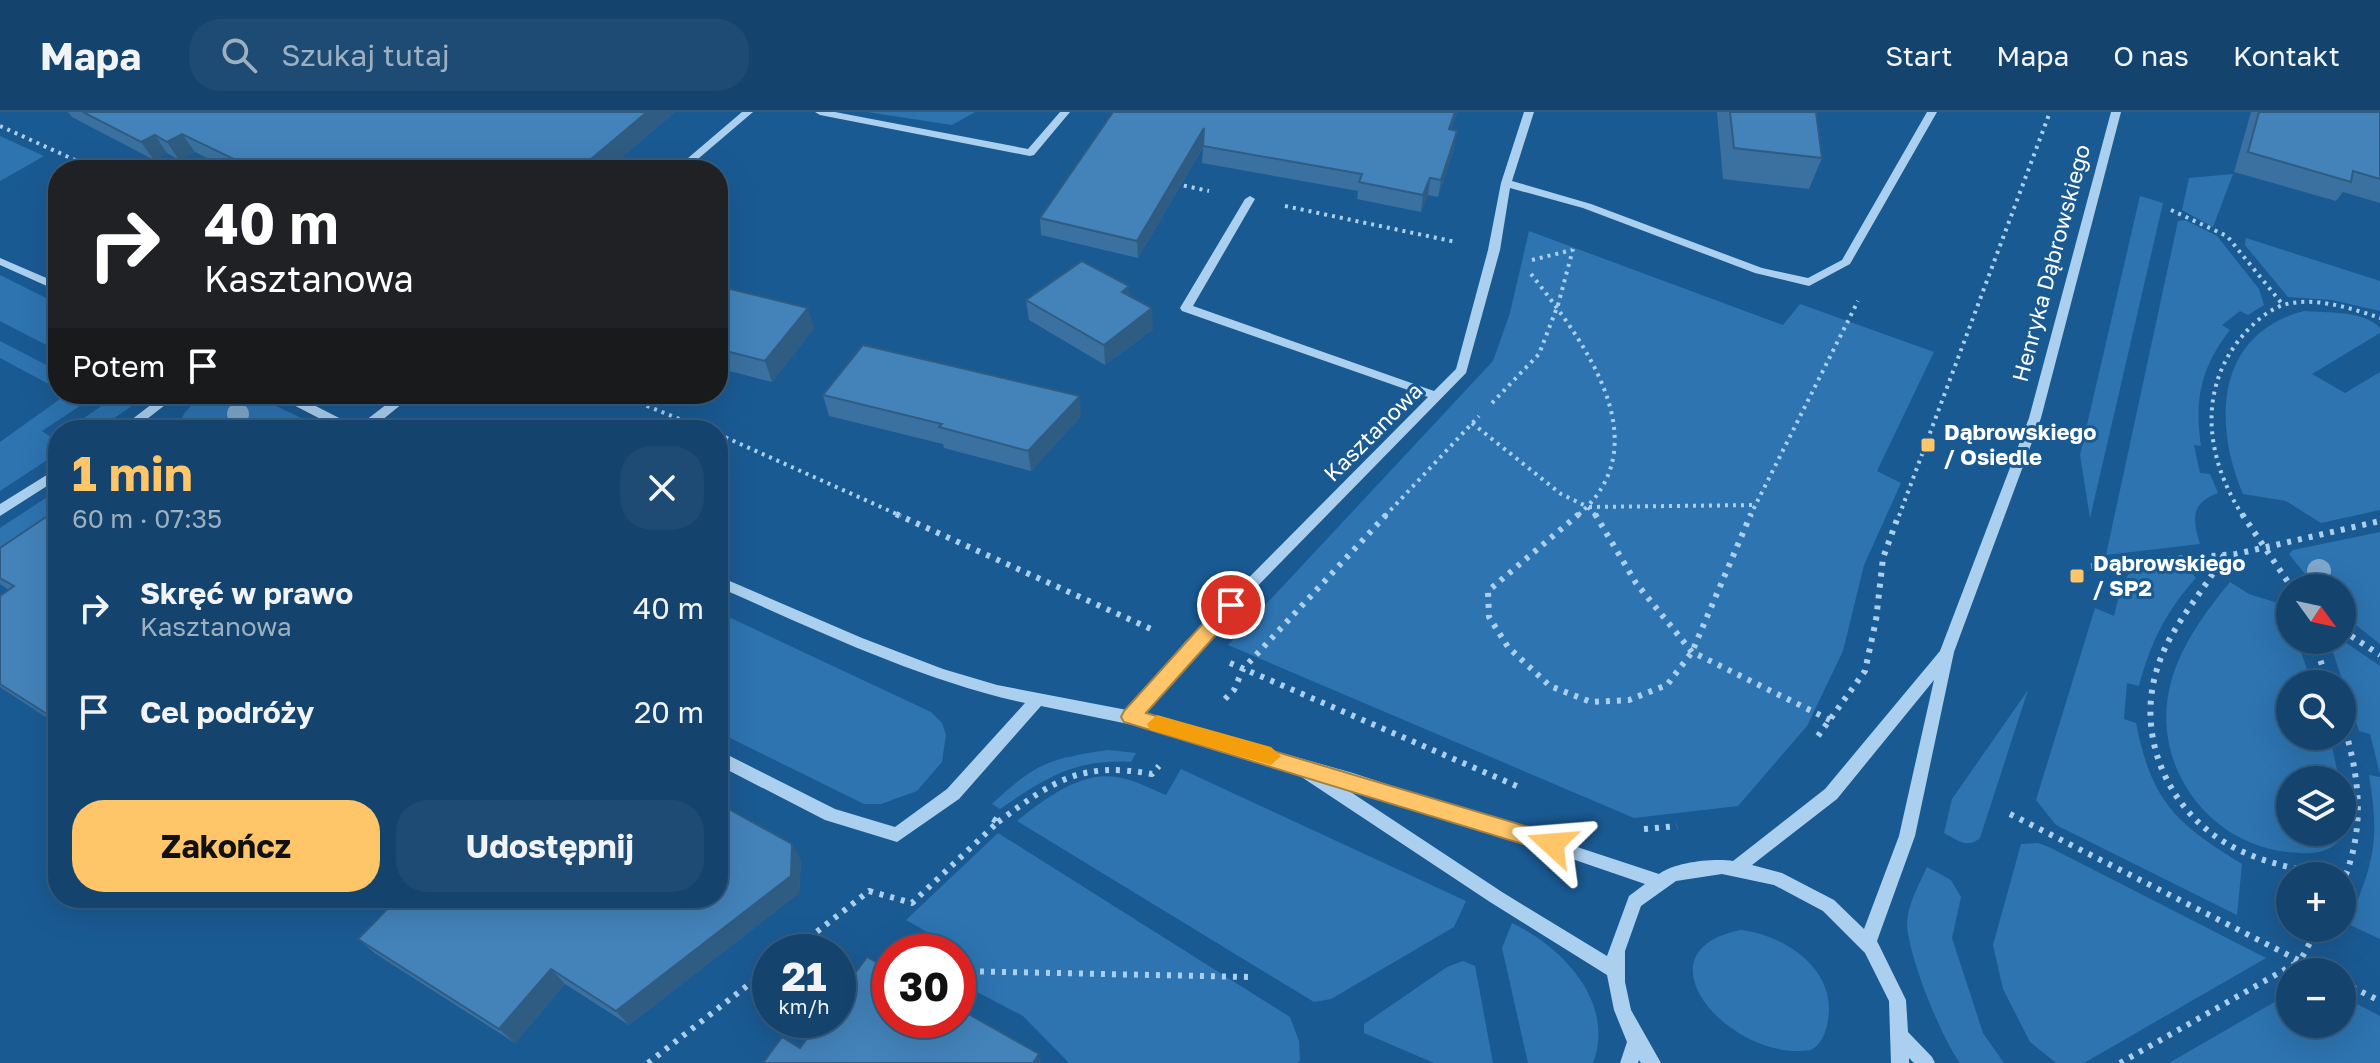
<!DOCTYPE html>
<html lang="pl">
<head>
<meta charset="utf-8">
<style>
	:root { --surface:#14446e; --page:#1d4b73; --text:#f1f3f6; --muted:#9db0c2; --line:#335c81; --accent:#ffc669 }
	body { margin:0; font-family:"Golos Text",sans-serif; background:var(--page); color:var(--text); height:100vh; display:flex; flex-direction:column; font-size:30px; white-space:nowrap }
	* { box-sizing:border-box; margin:0 }
	p { font-size:26px; color:var(--muted) }
	.icon { flex:none; width:44px; height:44px; fill:none; stroke:currentColor; stroke-width:2; stroke-linecap:round; stroke-linejoin:round }
	.map { position:relative; flex:1; overflow:hidden }
	.details { position:absolute; left:48px; top:308px; width:680px; height:488px; display:flex; flex-direction:column; background:var(--surface); border-radius:32px; box-shadow:0 8px 32px #0002,0 0 0 2px var(--line) }
	.details>* { flex:none }
	.guide { position:absolute; left:48px; top:48px; width:680px; height:244px; border-radius:32px; box-shadow:0 8px 32px #0002,0 0 0 2px var(--line); background:#202124; color:#fff; overflow:hidden }
	.needle { width:52px; rotate:123deg }
	.fabs { position:absolute; left:2276px; top:462px; display:grid; gap:16px }
	.fabs a { display:grid; place-items:center; width:80px; height:80px; border-radius:50%; background:var(--surface); box-shadow:0 8px 32px #0002,0 0 0 2px var(--line); font-size:40px }
	.speed { position:absolute; left:752px; top:822px; display:flex; gap:16px; font-size:40px; font-weight:700; text-align:center }
	.speed>* { display:grid; place-content:center; width:104px; height:104px; border-radius:50%; background:var(--surface); box-shadow:0 8px 32px #0002,0 0 0 2px var(--line); line-height:1 }
	.speed small { font-size:20px; font-weight:400 }
	.speed .limit { border:12px solid #d22; background:#fff; color:#111 }
	.pin { position:absolute; display:grid; place-items:center; width:68px; height:68px; color:#fff; margin:-34px; border:4px solid #fff; border-radius:50%; box-shadow:0 2px 8px #0007 }
	.me { position:absolute; width:88px; margin:-44px; rotate:289deg; stroke-linejoin:round; filter:drop-shadow(0 0 6px #0008) }
	.turn { display:flex; align-items:center; gap:28px; height:168px; padding:0 24px; font-size:36px }
	.turn .icon { width:104px; height:104px; stroke-width:2.5 }
	.turn b { display:block; font-size:56px; line-height:68px }
	.then { display:flex; align-items:center; height:76px; padding:0 24px; background:#0003; gap:16px; font-size:30px }
	.round { display:grid; place-items:center; flex:none; width:84px; height:84px; border-radius:32px; background:var(--page) }
	.head { display:flex; align-items:center; justify-content:space-between; height:136px; padding:0 24px }
	h1 { font-size:48px; font-weight:700; line-height:60px; color:var(--accent) }
	.button { display:flex; gap:16px; margin-top:auto; padding:16px 24px }
	.button a { flex:1; height:92px; border-radius:32px; background:var(--accent); color:#111; font-size:32px; font-weight:700; line-height:92px; text-align:center }
	.button a+a { background:var(--page); color:var(--text) }
	ul { padding:0; list-style:none }
	li { display:flex; align-items:center; gap:24px; height:104px; padding:0 24px }
	li div { flex:1 }
	li b { display:block; font-size:30px }
	li em { font-style:normal }
	header { display:flex; align-items:center; gap:48px; box-sizing:border-box; height:112px; padding:0 40px; background:var(--surface); border-bottom:2px solid var(--line) }
	header strong { font-size:38px }
	nav { display:flex; gap:44px; margin-inline-start:auto; font-size:28px }
	.search { width:560px; height:72px; background:var(--page); display:flex; align-items:center; gap:20px; box-sizing:border-box; padding:0 28px; border-radius:32px; color:var(--muted); font-size:30px }
	.map>svg:first-child { display:block }
	.green { fill:#2d74b1 }
	.lines { fill:none; stroke-linecap:round; stroke-linejoin:round }
	.path-far1 { stroke:#abd0ef; stroke-width:4; stroke-dasharray:3 5; stroke-linecap:butt }
	.path { stroke:#abd0ef; stroke-width:6; stroke-dasharray:4 7; stroke-linecap:butt }
	.minor { fill:#abd0ef; fill-rule:evenodd }
	.tree { fill:#7fa8cc }
	.wall { fill:#3a71a0 }
	.shaded-wall { fill:#2f5c82 }
	.building { fill:#4383ba; stroke:#2f5c82; stroke-width:2 }
	.route { fill:#ffc669; stroke:#a68144; stroke-width:2 }
	.slow { fill:#f59e0b }
	.poi-dot { fill:#ffc669; stroke:#1a5a93; stroke-width:3 }
	.labels { text-anchor:middle; stroke-width:6; stroke-linejoin:round; paint-order:stroke }
	.street-label { font-size:22px; fill:#fff; stroke:#1a5a93 }
	.poi-label { font-size:22px; font-weight:bold; fill:#fff; stroke:#1a5a93; text-anchor:start }
</style>
</head>
<body>
<header>
<strong>Mapa</strong>
<div class="search"><svg class="icon" aria-label="search" viewBox="0 0 24 24"><circle cx="10" cy="10" r="6"/><path d="M15 15l6 6"/></svg>Szukaj tutaj</div>
<nav><a>Start</a><a>Mapa</a><a>O nas</a><a>Kontakt</a></nav>
</header>
<div class="map">
<svg width="2380" height="951" viewBox="0 0 2380 951">
	<rect width="100%" height="100%" fill="#1a5a93"/>
	<!-- green -->
	<path class="green" d="M867,0h108l-23,13z
		M0,24l44,20 -44,25z
		M2233,62l-20,53 -31,-17 7,-32z
		M2140,84l23,7 -73,315 -10,-63z
		M2185,108l32,16 42,53 5,16 -16,10 -8,-4 -18,14 8,5c-29,37 -36,70 -29,116l-7,-1 6,28 10,1 8,19c-27,10 -26,25 -18,51l-94,11 72,-334z
		M1529,119l254,94 17,-21 134,48 -57,119 24,12 -37,82 -21,86 -36,75 -69,80 -104,12 -406,-173 265,-284 17,-48z
		M2246,126l134,43v30l-48,-11 -44,-3 -43,-52z
		M0,163l58,29v47l-58,-30z
		M2304,199c22,2 60,-1 76,17v5l-68,41 33,19 35,-21v138l-59,13 -35,-22 -43,-7c-30,-70 -28,-160 61,-183z
		M0,229l58,30v18l-58,-31z
		M67,282h31l-56,37 16,11v11l-58,38v-49z
		M119,282h30l-52,36 -29,-1z
		M215,282h35l77,36h-80l-7,-3 -6,3h-53c-3,-20 17,-30 34,-36z
		M58,378v52l-58,40v-54z
		M2380,420v112l-38,-30v-26h-26l-27,-34 4,-4z
		M2176,456l12,1 8,9c-30,33 -46,66 -57,108l-12,-3 -3,36 12,4c16,80 40,100 106,141l-5,51 -181,-90 -20,-25 59,-192 19,8 8,-33 8,-10z
		M2230,470l19,12 35,11 6,16v19h7l15,44h-22v52h40l9,44h-49v52h52v-30l1,35c-17,19 -32,17 -56,15 -81,-9 -138,-90 -116,-170 10,-37 35,-71 59,-100z
		M718,500l213,100 11,11 4,12 -4,27 -25,29 -36,13h-17l-146,-72z
		M2329,528h13l38,26v108l-10,-40 -11,-3z
		M2028,578l-48,148c-12,11 -23,2 -36,-5l8,-34z
		M1108,638l28,3 -5,9c-56,-4 -87,17 -131,47l-8,-5c45,-42 57,-45 116,-54z
		M1181,657l285,132 -12,26 -123,72 -17,3 -297,-181c29,-23 68,-54 108,-42 14,3 28,11 41,16z
		M2369,663l11,2v162l-32,-15c26,-62 32,-82 21,-149z
		M998,721l292,184 9,24 1,19 -3,3h-228l-46,-47 -65,-34v-30h-12l4,-7 -44,-25z
		M2038,731l11,4 217,111 -182,105h-28l-26,-21 -27,-53 -10,-44 28,-101z
		M1927,755l24,13 10,17 -9,41 31,95 21,30h-44c-19,-26 -51,-105 -53,-138 0,-20 12,-40 20,-58z
		M1512,811c50,24 104,79 81,140h-65l-26,-115z
		M1741,818c43,5 96,39 87,90 -2,12 -6,24 -17,30 -80,13 -179,-99 -70,-120z
		M1463,849l12,5 18,97h-59l-70,-30v-9l83,-57z
		M2290,881v31h52v-28l38,20v47h-211z"/>
	<g class="lines">
		<!-- path-far1 -->
		<path class="path-far1" d="M0,14l97,44
			M1176,72l33,7
			M1285,94l171,36
			M2171,98l56,26 56,69
			M1532,148l40,-10
			M1531,162c51,65 132,170 46,242
			M617,282l90,36
			M1492,291l47,-49 19,-49 15,-56
			M1472,311l89,71 27,13 8,9
			M718,322l183,82
			M1589,395l166,-2
			M1385,404l94,-100
			M1750,404l108,-215
			M1899,404l151,-404
			M2243,404c-37,-57 -47,-127 1,-182 10,-11 24,-24 39,-29 31,-9 68,3 97,13"/>
		<!-- path -->
		<path class="path" d="M896,402l255,115
			M1579,402l-91,77 1,26 19,30 42,39 41,16 38,-2 38,-15 25,-33 59,-138
			M1595,402l41,69 56,69 138,68
			M2242,402l50,74
			M2224,443c-20,37 -53,70 -66,111 -24,70 11,149 77,182 29,15 62,21 94,28
			M2091,454l145,-12 144,-33
			M2342,518l38,25
			M2313,528l16,44
			M1230,551l289,124
			M1225,587l9,-9 9,-21 144,-155
			M2342,608c18,56 24,109 0,164
			M1818,624l47,-65 11,-51 7,-62 16,-44
			M2010,702l290,147 18,-33
			M998,710c55,-41 83,-61 154,-48l7,-8
			M1644,717l33,-3
			M791,840l78,-61 43,12 86,-81 -10,-6
			M958,859l293,6
			M2342,870l38,19
			M648,951l122,-95
			M2120,951l180,-102 21,11"/>
		<!-- minor -->
		<path class="minor" d="M742,0h11l-68,58h-11z
			M815,0h20l193,37 32,-37h10l-36,43 -4,1 -210,-41z
			M1524,0h10l-22,69 79,23 171,64 46,10 34,-18 85,-148h10l-87,152 -41,22 -54,-13 -172,-65 -73,-20 -10,62 -34,123 -271,277 -52,64 210,59 306,101c16,-12 55,-16 74,-13l92,-72 115,-138 89,-233 82,-306h10l-80,306 -87,234 -39,184 -38,105 29,59 2,32 24,25 3,6h-21l-5,-5v5h-18l-2,-62 -24,-48 -42,-42 -49,-26 -52,-11 -46,7 -35,25 -16,45v31l6,28 30,53h-20l-2,-3 -1,3h-18l7,-21 -13,-32 -7,-35 -117,-73 -190,-126 -1,-6 -132,-38 -126,-26 -82,93 -62,43 -72,-22 -107,-55v-15l117,59 60,18 52,-38 78,-86c-108,-24 -206,-72 -307,-116v-11l144,62 81,31 54,16 130,25 58,-68 243,-245 -246,-86 -2,-3 65,-109 5,-3 5,3 -62,107 241,85 22,-22 32,-119 13,-67zM1934,568l-35,156 -35,93 -30,-29 -52,-27 -30,-8 85,-66zM1334,669l142,45 169,58 -16,12 -22,60 -105,-64z
			M0,146l58,25v8l-58,-26z
			M165,282h14l-46,36h-15z
			M276,282h16l65,33 43,-33h14l-44,36h-28l-64,-33z
			M58,356v11l-58,37v-12z"/>
	</g>
	<!-- trees -->
	<g class="tree">
		<circle cx="238" cy="302" r="11"/>
		<circle cx="2319" cy="459" r="12"/>
	</g>
	<!-- wall -->
	<path class="wall" d="M68,0h607l-68,58h-376l-36,-18 -16,8 -12,-7 -13,7 -82,-43z
		M1113,0h344l-6,18 3,18 -16,49 -10,-2 -7,17 -64,-13 1,-8 -156,-28 1,-16 -65,111 -97,-23 -1,-17z
		M1717,0h99l6,46 -13,31 -86,-10z
		M2251,0h129v91l-37,-11 -7,9 -102,-29z
		M718,174l96,42 -42,54 -54,-14z
		M1130,183l23,34 -48,36 -76,-45 -3,-20z
		M823,283l258,21 -50,55 -87,-23 -1,-4 -114,-28z
		M58,397v216l-58,-38v-91l9,-6 -9,-6v-36z
		M801,748l-2,33 -170,132 -64,-41 -50,59 -139,-89 -18,-15z"/>
	<!-- shaded-wall -->
	<path class="shaded-wall" d="M647,0h28l-68,58h-29z
		M1455,0h2l-11,34 3,-17z
		M1204,16v17l-66,113 -1,-17z
		M1457,19l-3,17 -16,49 3,-17z
		M182,22l13,18 -16,8 -12,-18z
		M155,23l12,18 -13,7 -13,-18z
		M1430,66l-2,17 -7,17 2,-17z
		M1129,174l1,21 -8,-15z
		M808,196l6,20 -42,54 -7,-21z
		M1152,196l1,21 -48,36 -1,-20z
		M1080,284l1,20 -50,55 -3,-20z
		M792,732l9,16 -2,33 -170,132 -13,-14z
		M551,857l14,15 -50,59 -16,-14z
		M1039,942l2,9h-8z"/>
	<!-- building -->
	<path class="building" d="M83,0h564l-69,58h-321l-75,-36 -15,8 -12,-7 -14,7z
		M1113,0h342l-6,17 8,2 -16,49 -11,-2 -7,17 -64,-13 3,-8 -159,-28 1,-18 -67,113 -97,-23z
		M1730,0h86l6,46 -88,-10z
		M2259,0h121v67l-27,-8 -2,11 -103,-30z
		M1082,149l47,25 -7,6 30,16 -48,37 -78,-45z
		M718,174l90,22 -43,53 -47,-12z
		M863,233l217,51 -52,55 -89,-24 3,-3 -119,-29z
		M58,397v212l-58,-37v-88l14,-10 -14,-8v-30z
		M718,691l74,41 -1,32 -175,135 -65,-42 -52,60 -141,-90 40,-41h320z
		M867,845l23,13v50h68v-12l81,46 -6,9h-270l19,-26 18,11 21,-28h17v-24z"/>
	<!-- route -->
	<path class="route" d="M1231,485l7,2v11l-92,103 406,121 7,3 3,7 -3,7 -7,2 -428,-131 -3,-5 3,-6 101,-112z"/>
	<!-- slow -->
	<path class="slow" d="M1157,603l114,32 10,9 -10,9 -121,-35 -3,-6z"/>
	<!-- markers -->
	<g class="poi-dot">
		<rect x="1920" y="325" width="16" height="16" rx="4"/>
		<rect x="2069" y="456" width="16" height="16" rx="4"/>
	</g>
	<g class="labels">
		<!-- street labels -->
		<g class="street-label">
			<text transform="translate(2051 151) rotate(-75)" y="8">Henryka Dąbrowskiego</text>
			<text transform="translate(1373 320) rotate(-45)" y="8">Kasztanowa</text>
		</g>
		<!-- poi labels -->
		<g class="poi-label">
			<text x="1944" y="328">Dąbrowskiego<tspan x="1944" dy="25">/ Osiedle</tspan></text>
			<text x="2093" y="459">Dąbrowskiego<tspan x="2093" dy="25">/ SP2</tspan></text>
		</g>
	</g>
</svg>
<div class="fabs">
<a><svg class="needle" viewBox="-14 -14 28 28"><path d="M0-13l5 13h-10z" fill="#e53935"/><path d="M0 13l5-13h-10z" fill="#9db0c2"/></svg></a>
<a><svg class="icon" aria-label="search" viewBox="0 0 24 24"><circle cx="10" cy="10" r="6"/><path d="M15 15l6 6"/></svg></a>
<a><svg class="icon" aria-label="layers" viewBox="0 0 24 24"><path d="M12 4l9 5-9 5-9-5zM3 14l9 5 9-5"/></svg></a>
<a>+</a>
<a>−</a>
</div>
<div class="speed"><div>21<small>km/h</small></div><div class="limit">30</div></div>
<div class="pin" style="left:1231px;top:493px;background:#d93025"><svg class="icon" aria-label="arrive" viewBox="0 0 24 24"><path d="M6 21V4h12l-3 4 3 4H6"/></svg></div>
<svg class="me" style="left:1552px;top:732px" viewBox="-20 -20 40 40"><path d="M0-17L14 15 0 8-14 15z" fill="#ffc669" stroke="#fff" stroke-width="4"/></svg>
<div class="guide">
<div class="turn"><svg class="icon" aria-label="right" viewBox="0 0 24 24"><path d="M7 20v-9h11M14 6l5 5-5 5"/></svg><div><b>40 m</b>Kasztanowa</div></div>
<div class="then">Potem<svg class="icon" aria-label="arrive" viewBox="0 0 24 24"><path d="M6 21V4h12l-3 4 3 4H6"/></svg></div>
</div>
<section class="details">
<div class="head"><div><h1>1 min</h1><p>60 m · 07:35</p></div><a class="round"><svg class="icon" aria-label="close" viewBox="0 0 24 24"><path d="M6 6l12 12M18 6L6 18"/></svg></a></div>
<ul>
<li><svg class="icon" aria-label="right" viewBox="0 0 24 24"><path d="M7 20v-9h11M14 6l5 5-5 5"/></svg><div><b>Skręć w prawo</b><p>Kasztanowa</p></div><em>40 m</em></li>
<li><svg class="icon" aria-label="arrive" viewBox="0 0 24 24"><path d="M6 21V4h12l-3 4 3 4H6"/></svg><div><b>Cel podróży</b></div><em>20 m</em></li>
</ul>
<div class="button"><a>Zakończ</a><a>Udostępnij</a></div>
</section>
</div>
</body>
</html>
